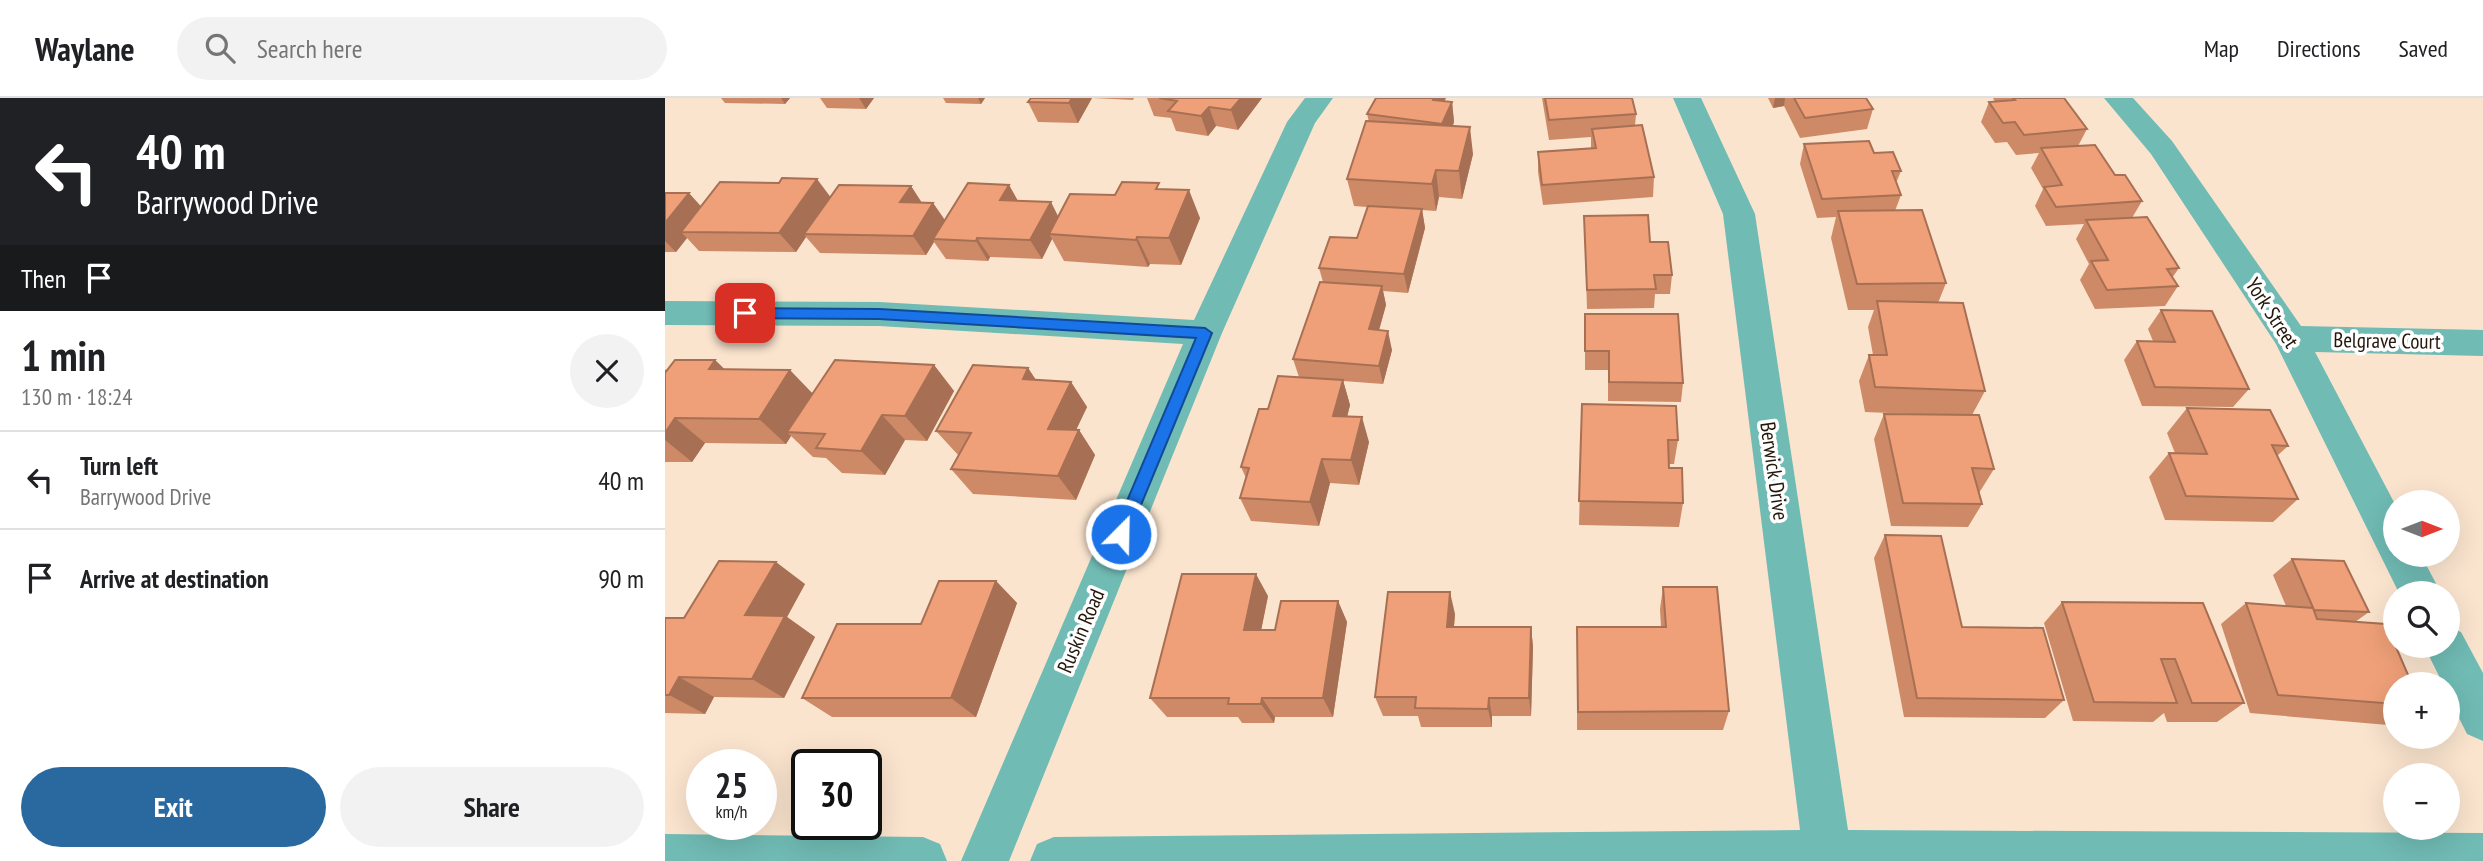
<!DOCTYPE html>
<html lang="en">
<head>
<meta charset="utf-8">
<style>
	:root { --surface:#fff; --page:#f2f2f2; --text:#202124; --muted:#757577; --line:#e0e0e0; --accent:#2969a0 }
	body { margin:0; font-family:"PT Sans Narrow",sans-serif; background:var(--page); color:var(--text); height:100vh; display:flex; flex-direction:column; font-size:26px; white-space:nowrap }
	* { box-sizing:border-box; margin:0 }
	p { font-size:23px; color:var(--muted) }
	.icon { flex:none; width:38px; height:38px; fill:none; stroke:currentColor; stroke-width:2; stroke-linecap:round; stroke-linejoin:round }
	.map { position:relative; flex:1; overflow:hidden }
	.details { display:flex; flex-direction:column; background:var(--surface); width:665px }
	.details>* { flex:none }
	.guide { background:#202124; color:#fff; overflow:hidden }
	.needle { width:46px; rotate:90deg }
	.tools { position:absolute; left:1718px; top:392px; display:grid; gap:14px }
	.tools a { display:grid; place-items:center; width:77px; height:77px; border-radius:50%; background:var(--surface); box-shadow:0 7px 28px #0002; font-size:35px }
	.speed { position:absolute; left:21px; top:651px; display:flex; gap:14px; font-size:35px; font-weight:700; text-align:center }
	.speed>* { display:grid; place-content:center; width:91px; height:91px; border-radius:50%; background:var(--surface); box-shadow:0 7px 28px #0002; line-height:1 }
	.speed small { font-size:18px; font-weight:400 }
	.speed .limit { border:4px solid #111; border-radius:10px; background:#fff; color:#111 }
	.pin { position:absolute; display:grid; place-items:center; width:60px; height:60px; color:#fff; margin:-30px; border-radius:14px; box-shadow:0 4px 10px #0006 }
	.me { position:absolute; width:77px; margin:-38px; rotate:23deg; stroke-linejoin:round; filter:drop-shadow(0 0 5px #0008) }
	.turn { display:flex; align-items:center; gap:24px; height:147px; padding:0 21px; font-size:32px }
	.turn .icon { width:91px; height:91px; stroke-width:2.5 }
	.turn b { display:block; font-size:49px; line-height:60px }
	.then { display:flex; align-items:center; height:66px; padding:0 21px; background:#0003; gap:14px; font-size:26px }
	.round { display:grid; place-items:center; flex:none; width:74px; height:74px; border-radius:37px; background:var(--page) }
	.headline { display:flex; align-items:center; justify-content:space-between; height:119px; padding:0 21px }
	h1 { font-size:42px; font-weight:600; line-height:52px }
	.primary-button { display:flex; gap:14px; margin-top:auto; padding:14px 21px }
	.primary-button a { flex:1; height:80px; border-radius:42px; background:var(--accent); color:#fff; font-size:28px; font-weight:600; line-height:80px; text-align:center }
	.primary-button a+a { background:var(--page); color:var(--text) }
	ul { padding:0; list-style:none }
	li { display:flex; align-items:center; gap:21px; height:98px; padding:0 21px; border-top:2px solid var(--line) }
	li div { flex:1 }
	li b { display:block; font-size:26px }
	li em { font-style:normal }
	header { display:flex; align-items:center; gap:42px; box-sizing:border-box; height:98px; padding:0 35px; background:var(--surface); border-bottom:2px solid var(--line) }
	header strong { font-size:33px }
	nav { display:flex; gap:38px; margin-inline-start:auto; font-size:24px }
	.search { width:490px; height:63px; background:var(--page); display:flex; align-items:center; gap:18px; box-sizing:border-box; padding:0 24px; border-radius:38px; color:var(--muted); font-size:26px }
	main { display:flex; flex:1; min-height:0 }
	.map>svg:first-child { display:block }
	.lines { fill:none; stroke-linecap:round; stroke-linejoin:round }
	.street { fill:#70bbb4; fill-rule:evenodd }
	.wall { fill:#ce8a67 }
	.shaded-wall { fill:#a77054 }
	.building { fill:#efa078; stroke:#a77054; stroke-width:2 }
	.route { fill:#1a73e8; stroke:#114b97; stroke-width:2 }
	.labels { text-anchor:middle; stroke-width:7; stroke-linejoin:round; paint-order:stroke }
	.street-label { font-size:21px; fill:#231709; stroke:#fff }
</style>
</head>
<body>
<header>
<strong>Waylane</strong>
<div class="search"><svg class="icon" aria-label="search" viewBox="0 0 24 24"><circle cx="10" cy="10" r="6"/><path d="M15 15l6 6"/></svg>Search here</div>
<nav><a>Map</a><a>Directions</a><a>Saved</a></nav>
</header>
<main>
<section class="details">
<div class="guide">
<div class="turn"><svg class="icon" aria-label="left" viewBox="0 0 24 24"><path d="M17 20v-9H6M10 6l-5 5 5 5"/></svg><div><b>40 m</b>Barrywood Drive</div></div>
<div class="then">Then<svg class="icon" aria-label="arrive" viewBox="0 0 24 24"><path d="M6 21V4h12l-3 4 3 4H6"/></svg></div>
</div>
<div class="headline"><div><h1>1 min</h1><p>130 m · 18:24</p></div><a class="round"><svg class="icon" aria-label="close" viewBox="0 0 24 24"><path d="M6 6l12 12M18 6L6 18"/></svg></a></div>
<ul>
<li><svg class="icon" aria-label="left" viewBox="0 0 24 24"><path d="M17 20v-9H6M10 6l-5 5 5 5"/></svg><div><b>Turn left</b><p>Barrywood Drive</p></div><em>40 m</em></li>
<li><svg class="icon" aria-label="arrive" viewBox="0 0 24 24"><path d="M6 21V4h12l-3 4 3 4H6"/></svg><div><b>Arrive at destination</b></div><em>90 m</em></li>
</ul>
<div class="primary-button"><a>Exit</a><a>Share</a></div>
</section>
<div class="map">
<svg width="1818" height="763" viewBox="0 0 1818 763">
	<rect width="100%" height="100%" fill="#fae4ce"/>
	<g class="lines">
		<!-- street -->
		<path class="street" d="M640,0h28l-18,25 -93,210 -213,528h-48l222,-517 -304,-18 -214,-1v-24l214,1 315,18 93,-198z
			M1008,0h28l54,116 93,616 635,3v28h-1453l7,-17 17,-7 746,-7 -77,-616z
			M1439,0h29l39,43 129,185 182,4v26l-168,-4 81,154v49h25l20,38h-42l-123,-249 -125,-190z
			M1783,529l13,5 22,41v68l-16,-7 -19,-38v-12h-5l-19,-38h24z
			M0,736l258,3 17,7 7,17h-282z"/>
	</g>
	<!-- wall -->
	<path class="wall" d="M56,0h69l-5,6 -60,-1z
		M155,0h54l-8,11 -39,-1z
		M278,0h42l-4,6 -35,-1z
		M366,0h103l-1,2 -41,-2 -14,25 -40,-1 -10,-20z
		M482,0h115l-24,32 -22,-4 -8,10 -32,-5 -5,-13 -17,-2z
		M711,0h70l-2,3 8,1 2,20 -1,4 20,28 -11,45 -23,-2 -3,14 -14,-1 3,18 -17,65 -25,-2 3,14 -7,25 13,20 -9,34 -40,-3 7,24 -3,12 22,25 -10,43 -29,-2 -11,43 -68,-5 -11,-23 6,-20 -5,-11 27,-58 31,-32 -6,-18 30,-77 -4,-14 38,-30 10,-31 -13,-1 -7,-27 22,-57 -2,-8z
		M877,0h90l4,16 -1,12 19,51 -1,20 -110,8 -5,-33v-20l53,-4v-11l-42,3z
		M1103,0h98l7,11 -6,20 -67,9 -16,-32 -11,2z
		M1328,0h71l23,31 -9,17 37,29 27,26 -10,17 47,50 -7,10 6,8 -13,20 -70,3 -15,-29 9,-16 -13,-25 8,-15 -38,2 -11,-20 8,-17 -12,-21 8,-15 -23,2 -9,-13 -12,1 -14,-21 8,-20h6z
		M1139,46l70,9 27,18 -5,12 5,12 -6,16 51,72 -8,20 47,88 -13,24 22,54 -15,24 3,11 -14,23 -77,-1 -17,-87 10,-25h30l-49,-2 -6,-31 10,-26h4l-5,-28 6,-17h-26l-17,-72 5,-21 -19,1 -17,-54z
		M344,87l9,16 41,16 56,-22 47,-6 38,29 -19,47 -31,-1 -2,3 -84,-6 -12,-22 -10,20 -52,-2 -2,4 -42,-2 -12,-17 -8,13 -106,-2 -14,-16 -10,15 -97,-1 -12,-13 -11,14h-11v-59l36,13 129,-10 81,-10 10,16 12,1 12,17z
		M919,118l66,26 22,33 -2,19h-15l-1,14 -67,1z
		M1496,212l88,79 -16,18 -91,-1 -18,-46 13,-19h16l-5,-12z
		M920,216l98,69 -2,19 -73,-1v-31h-23z
		M50,262l9,9 89,24 121,-28 20,26 -27,50 -22,-1 -20,35 -43,-2 -16,-15 -13,-1 -22,-21 -5,8 -81,-1 -13,19h-27v-93l2,2z
		M363,270l8,12 35,2 16,25 -11,23h3l16,25 -19,45 -103,-6 -22,-25 8,-13 -23,-25z
		M917,306l96,36 -4,24h-5v4l14,35 -4,24 -100,-2z
		M1522,310l101,38 -11,10 21,43 -25,23 -108,-2 -16,-43 20,-24h6l-8,-20z
		M1220,437l77,92 102,73 -19,18 -141,-1 -30,-159z
		M1627,461l77,53 -14,10 41,62v36l-8,5 -138,-12 -29,-89 25,-21 40,3 -13,-31z
		M331,483l21,22 -41,114h-144l-30,-19 119,-74z
		M140,486l-18,33 28,20 -31,61 -70,-1 -9,17 -40,-1v-95h19z
		M998,489l66,124 -6,19h-146v-103h84l-1,-18z
		M603,498l-7,34h14l63,-29 9,21 -14,95h-58l-1,6h-32l-4,-6h-71l-17,-19z
		M1397,504l141,1 41,100 -27,19h-50l-3,-9 -11,9 -80,-1 -29,-98z
		M790,516l-1,13h77l2,20 -2,69h-39v11h-71l-3,-11h-35l-8,-19z"/>
	<!-- shaded-wall -->
	<path class="shaded-wall" d="M116,0h9l-5,6z
		M194,0h15l-8,11z
		M313,0h7l-4,6z
		M407,0h20l-14,25 -9,-20z
		M576,0h21l-24,32 -7,-20z
		M769,0h12l-11,22 -2,-20z
		M1110,0h10l-1,8 -11,2z
		M787,4l2,20 -10,22 -2,-20z
		M544,9l7,19 -8,10 -7,-20z
		M805,29l3,27 -11,45 -3,-28z
		M771,72l3,27 -3,14 -4,-27z
		M152,81l15,20 -28,35 2,3 -10,15 -17,-19z
		M344,87l11,20 -20,-5z
		M246,88l13,20 -24,-4z
		M524,92l11,28 -19,47 -12,-27z
		M24,95l18,20 -26,19 6,6 -11,14 -11,-11v-18z
		M386,104l10,20 -12,12 3,5 -10,20 -12,-19z
		M268,105l13,19 -13,17 1,3 -8,13 -13,-19z
		M757,111l3,19 -17,65 -4,-19z
		M472,139l13,27 -2,3 -12,-27z
		M312,140l13,19 -2,4 -12,-20z
		M717,188l4,19 -12,43 -5,-19z
		M723,233l4,19 -9,34 -4,-18z
		M50,262l27,26 -33,-17z
		M269,267l20,26 -27,50 -22,-25z
		M363,270l17,26 -22,-15z
		M125,272l25,26 -28,36 4,4 -5,8 -27,-25z
		M678,282l7,25 -9,36 -8,-25z
		M406,284l16,25 -22,46 -17,-24z
		M217,317l23,25 -20,35 -24,-24z
		M697,319l7,25 -10,43 -8,-25z
		M10,320l30,25 -13,19 -27,-22v-7z
		M414,332l16,25 -19,45 -18,-24z
		M657,361l8,24 -11,43 -9,-24z
		M111,464l29,22 -18,33 28,20 -31,61 -32,-19 -7,-64z
		M591,476l12,22 -11,55 -13,-21z
		M331,483l21,22 -41,114 -25,-19z
		M785,494l5,22 -3,33 -5,-20z
		M673,503l9,21 -14,95 -10,-19z
		M866,529l2,20 -2,69 -2,-18z
		M14,579l35,20 -9,17 -36,-19z
		M597,600l13,19 -1,6 -13,-19z
		M824,600l3,18v11l-4,-18z"/>
	<!-- building -->
	<path class="building" d="M366,0h41l-3,5 -41,-1z
		M494,0h82l-10,12 -22,-3 -8,9 -33,-5 9,-10z
		M711,0h58l-1,2 19,2 -10,22 -75,-10z
		M880,0h87l4,16 -87,6z
		M1129,0h72l7,11 -68,9z
		M1348,0h51l23,31 -63,6 -9,-13 -12,1 -14,-21 26,-2z
		M701,23l104,6 -11,44 -23,-1 -4,14 -85,-5z
		M977,27l12,52 -112,8 -4,-33 58,-4 -4,-19z
		M1204,43l5,12 19,-1 8,19h-9l9,24 -79,4 -18,-55z
		M1430,47l20,30h10l17,26 -86,6 -12,-20 18,-2 -21,-37z
		M117,80l35,1 -38,54 -98,-1 39,-50 59,1z
		M457,84l37,1 -3,6 33,1 -20,48 -32,-1 -1,3 -87,-6 21,-40 45,1z
		M303,85l41,2 -9,15 51,2 -21,38 -53,-2 -1,3 -43,-2z
		M174,87l72,1 -11,16 33,1 -20,33 -109,-2z
		M0,95h24l-24,30z
		M703,108l54,3 -18,65 -85,-6 11,-31 27,1z
		M1257,112l24,73 -89,1 -19,-73z
		M983,117l2,27h18l4,33h-18l2,14 -69,1 -3,-74z
		M1482,119l32,51 -12,1 11,17 -71,4 -16,-29 17,-1 -22,-40z
		M655,184l62,4 -13,43 19,2 -9,35 -86,-7z
		M1212,203l86,2 22,88 -110,-4 -6,-32h18z
		M1496,212l51,1 37,78 -94,-2 -18,-46 38,1z
		M920,216h93l5,69 -74,-1v-31h-24z
		M10,262h40l-6,9 81,1 -31,49 -84,-1 -10,15v-60z
		M170,262l99,5 -29,51 -23,-1 -21,36 -45,-3 9,-14 -38,-2z
		M308,267l55,3 -5,11 48,3 -23,47 31,1 -21,46 -107,-7 20,-36 -35,-2z
		M613,278l65,4 -10,36 29,1 -11,43 -29,-1 -12,43 -70,-4 9,-30 -8,-1 18,-58h9z
		M917,306l94,2 2,34h-10l1,28h13l1,35 -104,-2z
		M1522,310l83,2 18,36 -16,-1 26,54 -112,-3 -17,-43 38,1z
		M1219,316l95,1 15,54 -22,-1 10,36 -79,-1z
		M1220,437l56,1 21,91 81,1 21,72 -147,-2z
		M1627,461l52,2 25,51 -55,-2z
		M54,463l57,1 -31,53 40,1 -33,63 -73,-2 -10,18h-4v-77h19z
		M517,476h74l-12,56h31l6,-29h57l-15,97h-61l-1,6h-33l1,-6h-79z
		M274,483h57l-45,117h-149l35,-74h84z
		M998,489h54l12,124 -151,1 -1,-85h89z
		M723,494h62l-3,35h84l-2,71h-40l-1,11 -73,-1 1,-11h-41z
		M1397,504l141,1 41,100h-52l-17,-44h-14l16,44 -83,-1z
		M1581,505l67,5 4,11 69,5 26,60h-16v20l-118,-9z"/>
	<!-- route -->
	<path class="route" d="M80,210l134,1 326,19 7,5 -83,201 -2,5h-12l-2,-5 83,-196 -317,-19 -134,-1 -7,-5z"/>
	<g class="labels">
		<!-- street labels -->
		<g class="street-label">
			<text transform="translate(1607 215) rotate(57)" y="7">York Street</text>
			<text transform="translate(1722 243) rotate(1)" y="7">Belgrave Court</text>
			<text transform="translate(1109 373) rotate(82)" y="7">Berwick Drive</text>
			<text transform="translate(416 533) rotate(-67)" y="7">Ruskin Road</text>
		</g>
	</g>
</svg>
<div class="tools">
<a><svg class="needle" viewBox="-14 -14 28 28"><path d="M0-13l5 13h-10z" fill="#e53935"/><path d="M0 13l5-13h-10z" fill="#757577"/></svg></a>
<a><svg class="icon" aria-label="search" viewBox="0 0 24 24"><circle cx="10" cy="10" r="6"/><path d="M15 15l6 6"/></svg></a>
<a>+</a>
<a>−</a>
</div>
<div class="speed"><div>25<small>km/h</small></div><div class="limit">30</div></div>
<div class="pin" style="left:80px;top:215px;background:#d93025"><svg class="icon" aria-label="arrive" viewBox="0 0 24 24"><path d="M6 21V4h12l-3 4 3 4H6"/></svg></div>
<svg class="me" style="left:456px;top:436px" viewBox="-20 -20 40 40"><circle r="17" fill="#1a73e8" stroke="#fff" stroke-width="3"/><path d="M0-11L8 9 0 5-8 9z" fill="#fff"/></svg>
</div>
</main>
</body>
</html>
